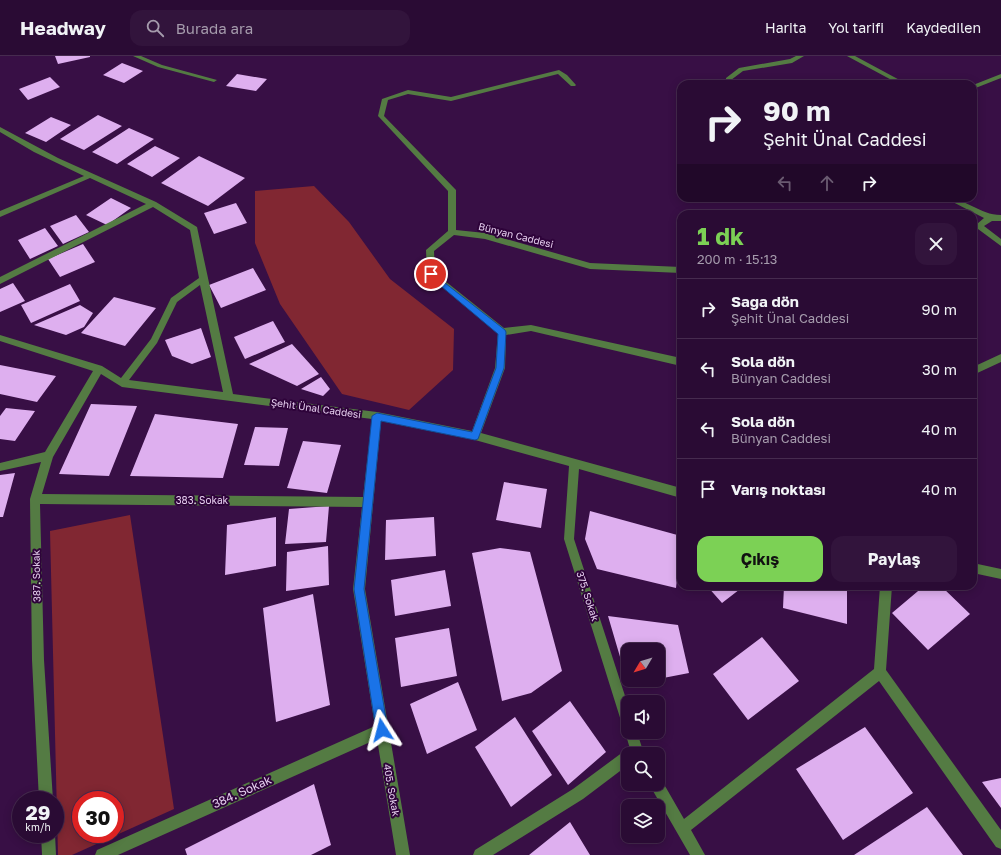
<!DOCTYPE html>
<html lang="tr">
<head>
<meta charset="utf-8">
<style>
	:root { --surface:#2a0b34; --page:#32143c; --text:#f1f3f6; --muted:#a59bac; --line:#462b4f; --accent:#7cd155 }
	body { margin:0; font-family:"Golos Text",sans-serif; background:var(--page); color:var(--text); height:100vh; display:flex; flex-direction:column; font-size:15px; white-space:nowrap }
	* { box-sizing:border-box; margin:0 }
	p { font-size:13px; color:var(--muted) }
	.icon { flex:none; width:22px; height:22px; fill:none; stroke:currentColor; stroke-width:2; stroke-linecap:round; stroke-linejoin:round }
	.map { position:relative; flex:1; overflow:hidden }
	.drawer { position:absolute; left:677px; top:154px; width:300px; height:380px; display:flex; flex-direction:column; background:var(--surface); border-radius:12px; box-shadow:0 2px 10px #0003,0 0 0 1px var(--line) }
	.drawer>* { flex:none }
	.banner { position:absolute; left:677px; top:24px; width:300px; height:122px; border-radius:12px; box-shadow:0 2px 10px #0003,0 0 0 1px var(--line); background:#2a0b34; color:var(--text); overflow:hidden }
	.needle { width:26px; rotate:232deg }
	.fabs { position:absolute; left:621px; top:587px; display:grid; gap:8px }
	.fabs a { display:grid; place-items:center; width:44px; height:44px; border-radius:8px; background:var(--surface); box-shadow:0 2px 10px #0003,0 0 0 1px var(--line); font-size:20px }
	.speed { position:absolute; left:12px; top:735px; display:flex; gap:8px; font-size:20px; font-weight:700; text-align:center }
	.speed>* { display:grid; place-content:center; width:52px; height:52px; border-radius:50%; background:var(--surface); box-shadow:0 2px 10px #0003,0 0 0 1px var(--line); line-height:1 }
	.speed small { font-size:10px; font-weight:400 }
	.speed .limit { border:6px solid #d22; background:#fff; color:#111 }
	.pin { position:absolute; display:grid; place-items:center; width:34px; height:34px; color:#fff; margin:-17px; border:2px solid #fff; border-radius:50%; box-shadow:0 1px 4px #0007 }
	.me { position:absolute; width:44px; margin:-22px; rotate:351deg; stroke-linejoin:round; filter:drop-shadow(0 0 3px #0008) }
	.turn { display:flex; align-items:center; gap:14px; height:84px; padding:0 20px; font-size:18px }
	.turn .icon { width:52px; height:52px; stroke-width:2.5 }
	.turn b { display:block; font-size:28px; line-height:34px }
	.lanes { display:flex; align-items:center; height:38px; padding:0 20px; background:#0003; justify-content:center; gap:20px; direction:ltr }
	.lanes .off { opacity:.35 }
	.round { display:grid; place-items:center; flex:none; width:42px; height:42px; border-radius:12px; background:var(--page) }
	.overview { display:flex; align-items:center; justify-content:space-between; height:68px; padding:0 20px }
	h1 { font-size:24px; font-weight:700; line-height:30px; color:var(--accent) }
	.action { display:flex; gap:8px; margin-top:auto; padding:8px 20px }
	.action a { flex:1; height:46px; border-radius:12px; background:var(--accent); color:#111; font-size:16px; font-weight:700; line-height:46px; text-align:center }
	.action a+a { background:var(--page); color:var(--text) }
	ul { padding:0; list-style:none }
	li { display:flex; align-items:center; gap:12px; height:60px; padding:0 20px; border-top:1px solid var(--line) }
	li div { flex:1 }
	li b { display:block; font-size:15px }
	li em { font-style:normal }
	header { display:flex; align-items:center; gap:24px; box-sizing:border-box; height:56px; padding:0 20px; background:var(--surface); border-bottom:1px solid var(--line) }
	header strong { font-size:19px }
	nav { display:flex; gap:22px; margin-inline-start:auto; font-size:14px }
	.search { width:280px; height:36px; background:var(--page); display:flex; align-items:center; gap:10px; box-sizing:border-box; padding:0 14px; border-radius:12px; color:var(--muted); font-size:15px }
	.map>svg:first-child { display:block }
	.green { fill:#812732; fill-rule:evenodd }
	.building { fill:#deafef }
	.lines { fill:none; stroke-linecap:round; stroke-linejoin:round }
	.minor { fill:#547b43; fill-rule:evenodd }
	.route { fill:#1a73e8; stroke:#114b97 }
	.labels { text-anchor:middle; stroke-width:4; stroke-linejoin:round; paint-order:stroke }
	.street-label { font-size:10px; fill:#e5ceee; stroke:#2e033a }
	.near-street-label { font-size:12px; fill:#e5ceee; stroke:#2e033a }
</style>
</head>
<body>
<header>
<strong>Headway</strong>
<div class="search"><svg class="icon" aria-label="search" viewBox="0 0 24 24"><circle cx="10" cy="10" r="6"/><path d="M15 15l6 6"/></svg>Burada ara</div>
<nav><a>Harita</a><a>Yol tarifi</a><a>Kaydedilen</a></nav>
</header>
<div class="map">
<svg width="1001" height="799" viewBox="0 0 1001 799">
	<rect width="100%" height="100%" fill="#380f45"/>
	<!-- green -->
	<path class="green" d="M314,130l35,36 41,57 64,50 -1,41 -44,40 -67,-16 -62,-90 -25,-61v-52z
		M130,459l44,294 -102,46h-14l-8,-324zM81,744h34v34h-34z"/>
	<!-- building -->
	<path class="building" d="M55,0h35v1l-32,7z
		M122,7l21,8 -19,12 -21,-8z
		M237,18l30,5 -11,12 -30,-5z
		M50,21l10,10 -32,13 -9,-11z
		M98,59l24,11 -38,24 -24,-11z
		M51,61l20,8 -25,17 -21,-9z
		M129,72l25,11 -37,25 -25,-12z
		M155,90l25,12 -28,19 -25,-13z
		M199,100l46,22 -37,28 -47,-23z
		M111,142l20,10 -24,17 -21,-10z
		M236,147l11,20 -33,11 -10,-21z
		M76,159l13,17 -26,12 -13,-18z
		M45,172l13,18 -28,13 -12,-19z
		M83,188l12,18 -35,15 -12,-18z
		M253,212l13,22 -45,18 -12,-23z
		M13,227l12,18 -25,11v-23z
		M70,228l10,17 -49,22 -10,-18z
		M114,241l42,11 -31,38 -44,-13z
		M80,249l13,8 -9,14 -18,8 -32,-10z
		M273,265l12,21 -40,17 -11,-22z
		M201,272l10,29 -19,7 -20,-8 -7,-16z
		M292,288l27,30 -22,12 -48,-22z
		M0,309l56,11 -19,26 -37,-8z
		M321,321l9,12 -7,7 -22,-7z
		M91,348l46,2 -28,70 -50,-2z
		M6,352l29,3 -20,30 -15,-2v-23z
		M155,358l83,10 -15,54 -93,-2z
		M255,371l33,1 -9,38 -35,-1z
		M303,385l38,4 -14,48 -40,-5z
		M15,417l-12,44h-3v-42z
		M504,426l43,7 -6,39 -45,-8z
		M329,450l-3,36 -41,2 4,-35z
		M590,455l91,25 -5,52 -79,-19 -12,-30z
		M276,461v49l-51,9 2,-50z
		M434,461l2,39 -51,4 1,-40z
		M328,490l1,39 -43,6 1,-39z
		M500,492l30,4 32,119 -31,22 -29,8 -30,-148z
		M445,514l6,36 -56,10 -4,-36z
		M707,530h37l-22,17z
		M784,530h63v38l-64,-16z
		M924,530h17l29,28 -42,36 -36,-37z
		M313,538l17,111 -54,17 -13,-114z
		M608,560l70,9 11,48 -31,6v-29h-30v30l18,1 -18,3z
		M449,572l8,48 -56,11 -6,-49z
		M762,581l37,44 -51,39 -35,-46z
		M458,626l19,48 -50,24 -17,-50z
		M570,645l36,51 -38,33 -36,-54z
		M515,661l37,58 -41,32 -36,-60z
		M865,671l48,66 -70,47 -47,-71z
		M1001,722v30l-19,-26z
		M314,728l17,61 -20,10h-124l-2,-6z
		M927,751l36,48h-109z
		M570,766l20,33h-61z"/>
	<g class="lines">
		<!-- minor -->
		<path class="minor" d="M133,0h8l21,9 55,15 -3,2 -56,-15z
			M796,0h8l-12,7 -49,8 -12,9 1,4h-6v-6l13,-10 51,-9z
			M847,0h8l52,28h-8z
			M559,14l8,5 9,10 -1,1h-4l-13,-12 -107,27 -43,-7 -20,6 -4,16 72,74v40l29,3 105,30 91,4v6l-91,-4 -105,-30 -31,-4 -20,16 1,22 69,55 27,-3 150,33v8l-150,-35 -25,4 -1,33 -24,65 200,55v10l-102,-29 -5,70 54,166v27h9l7,22h-16v11l-45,34 -90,56h-20l2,-5 98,-61 50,-37 5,-1 3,1 -6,-20 1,-3 -2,-1 -2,-4 -58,-185 5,-73 -94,-26 -94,-19 -16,168 45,266h-14l-19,-116 -259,116h-23l2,-5 278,-124 -22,-137 9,-82 -322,-3 4,156 9,140h-14l-7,-140 -2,-161 11,-37 -41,9v-8l45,-11 48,-81 -93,-30v-6l102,31 19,12 30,-39 20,-41 28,-20 -9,-48 -37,-23 -153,77v-7l146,-73 -56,-26 -90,39v-6l84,-35 -50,-24 -34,-20v-5l58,31 98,44 41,25 36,167 144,18 95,19 23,-63 3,-35 -71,-59 -1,-24 22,-19v-40l-69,-74 -1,-1 4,-17 26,-9 43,7zM200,229l23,107 -94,-12 28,-37 20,-41zM101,318l21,13 250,32 -9,78 -321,-3 11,-37z
			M1001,18v4l-28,11v-4z
			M945,142c22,0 34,17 56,17v6h-9l-8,5 17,13v7l-23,-17 -5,1v-6h4l7,-6z
			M1001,298v8l-28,13v-8z
			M973,507l28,6v10l-28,-6z
			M880,530h12l-6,84 115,160v19l-5,-2 -117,-166 -188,149 14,25h-15l-41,-71h9v-6l3,1 23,40 190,-150z
			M41,778h14l1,21h-14z"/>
	</g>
	<!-- route -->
	<path class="route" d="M431,216l74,58 1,2 -2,36 -26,71 -3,1 -94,-19 -17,168 24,141 -2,4 -4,1 -4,-1 -2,-4 -22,-141 18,-173 5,-3 95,19 24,-64 2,-34 -69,-58v-3z"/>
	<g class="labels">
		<!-- street labels -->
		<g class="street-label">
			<text transform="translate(516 179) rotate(14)" y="4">Bünyan Caddesi</text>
			<text transform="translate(316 352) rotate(8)" y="4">Şehit Ünal Caddesi</text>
			<text x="202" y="448">383. Sokak</text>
			<text transform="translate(36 520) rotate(-91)" y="4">387. Sokak</text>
			<text transform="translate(588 540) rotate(72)" y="4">375. Sokak</text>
			<text transform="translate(392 734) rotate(80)" y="4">405. Sokak</text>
		</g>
		<!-- near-street labels -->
		<g class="near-street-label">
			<text transform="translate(242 736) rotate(-24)" y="4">384. Sokak</text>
		</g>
	</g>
</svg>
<div class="fabs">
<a><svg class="needle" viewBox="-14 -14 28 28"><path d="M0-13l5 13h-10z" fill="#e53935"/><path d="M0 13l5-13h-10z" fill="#a59bac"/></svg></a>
<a><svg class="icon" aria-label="sound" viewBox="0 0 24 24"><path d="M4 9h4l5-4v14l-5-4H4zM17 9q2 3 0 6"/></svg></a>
<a><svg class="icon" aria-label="search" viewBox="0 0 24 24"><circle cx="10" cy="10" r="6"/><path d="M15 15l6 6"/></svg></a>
<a><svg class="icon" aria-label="layers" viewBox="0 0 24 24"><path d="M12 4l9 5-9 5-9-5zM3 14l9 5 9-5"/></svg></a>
</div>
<div class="speed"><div>29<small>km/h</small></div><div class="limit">30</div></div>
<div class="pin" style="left:431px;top:218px;background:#d93025"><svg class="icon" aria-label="arrive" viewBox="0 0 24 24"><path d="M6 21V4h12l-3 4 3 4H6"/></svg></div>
<svg class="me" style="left:382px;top:674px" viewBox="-20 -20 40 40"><path d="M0-17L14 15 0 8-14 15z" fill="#1a73e8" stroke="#fff" stroke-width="4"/></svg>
<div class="banner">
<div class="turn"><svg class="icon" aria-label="right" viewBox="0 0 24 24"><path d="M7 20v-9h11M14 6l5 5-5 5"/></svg><div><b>90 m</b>Şehit Ünal Caddesi</div></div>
<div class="lanes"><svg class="icon off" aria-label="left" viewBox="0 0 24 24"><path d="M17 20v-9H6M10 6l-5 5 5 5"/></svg><svg class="icon off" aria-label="ahead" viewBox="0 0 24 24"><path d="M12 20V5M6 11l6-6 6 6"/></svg><svg class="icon" aria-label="right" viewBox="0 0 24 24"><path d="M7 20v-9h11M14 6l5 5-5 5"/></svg></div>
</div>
<section class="drawer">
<div class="overview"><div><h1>1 dk</h1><p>200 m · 15:13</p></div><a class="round"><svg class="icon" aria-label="close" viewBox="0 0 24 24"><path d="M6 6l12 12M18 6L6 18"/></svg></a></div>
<ul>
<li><svg class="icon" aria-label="right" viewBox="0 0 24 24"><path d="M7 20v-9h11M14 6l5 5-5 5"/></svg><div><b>Sağa dön</b><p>Şehit Ünal Caddesi</p></div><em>90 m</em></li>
<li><svg class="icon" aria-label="left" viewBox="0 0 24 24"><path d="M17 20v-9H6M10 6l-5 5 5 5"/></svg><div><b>Sola dön</b><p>Bünyan Caddesi</p></div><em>30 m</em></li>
<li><svg class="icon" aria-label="left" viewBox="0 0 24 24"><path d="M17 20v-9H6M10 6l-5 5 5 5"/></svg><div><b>Sola dön</b><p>Bünyan Caddesi</p></div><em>40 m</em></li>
<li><svg class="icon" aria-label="arrive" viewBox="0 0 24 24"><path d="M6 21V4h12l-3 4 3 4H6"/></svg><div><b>Varış noktası</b></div><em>40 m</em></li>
</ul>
<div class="action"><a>Çıkış</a><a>Paylaş</a></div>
</section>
</div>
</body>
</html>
